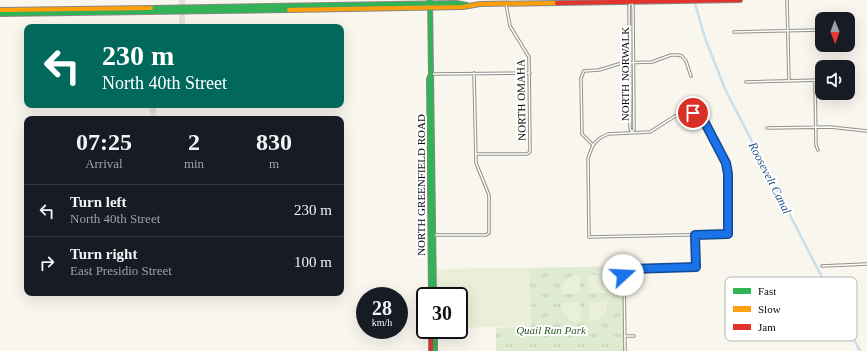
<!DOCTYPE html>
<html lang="en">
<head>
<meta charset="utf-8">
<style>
	:root { --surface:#171b24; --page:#20242c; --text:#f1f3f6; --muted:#9ea1a6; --line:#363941 }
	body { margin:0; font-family:"Times New Roman",serif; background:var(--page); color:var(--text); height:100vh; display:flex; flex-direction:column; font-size:15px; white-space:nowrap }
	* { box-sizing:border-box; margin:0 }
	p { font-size:13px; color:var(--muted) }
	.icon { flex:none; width:22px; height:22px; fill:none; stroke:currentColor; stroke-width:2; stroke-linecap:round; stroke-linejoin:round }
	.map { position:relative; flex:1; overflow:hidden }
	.drawer { position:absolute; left:24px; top:116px; width:320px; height:180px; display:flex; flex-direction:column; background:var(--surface); border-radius:8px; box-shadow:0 4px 16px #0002 }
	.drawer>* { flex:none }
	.guide { position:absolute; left:24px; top:24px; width:320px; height:84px; border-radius:8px; box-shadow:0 4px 16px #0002; background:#00695c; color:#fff; overflow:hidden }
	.needle { width:26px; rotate:179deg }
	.buttons { position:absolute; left:815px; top:12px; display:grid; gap:8px }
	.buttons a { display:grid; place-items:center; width:40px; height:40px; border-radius:8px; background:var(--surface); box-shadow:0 4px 16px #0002; font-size:20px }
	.speed { position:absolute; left:356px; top:287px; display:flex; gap:8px; font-size:20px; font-weight:700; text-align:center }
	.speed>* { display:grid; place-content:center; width:52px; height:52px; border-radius:50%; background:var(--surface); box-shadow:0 4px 16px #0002; line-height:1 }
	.speed small { font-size:10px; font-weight:400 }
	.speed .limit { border:2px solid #111; border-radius:6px; background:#fff; color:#111 }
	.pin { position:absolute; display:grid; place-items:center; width:34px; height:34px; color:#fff; margin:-17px; border:2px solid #fff; border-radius:50%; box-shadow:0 1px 4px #0007 }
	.me { position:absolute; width:44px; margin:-22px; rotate:70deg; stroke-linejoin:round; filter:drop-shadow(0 0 3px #0008) }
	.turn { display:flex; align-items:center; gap:14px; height:84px; padding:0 12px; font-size:18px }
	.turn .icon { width:52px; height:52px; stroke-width:2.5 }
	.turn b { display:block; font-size:28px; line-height:34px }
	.eta { display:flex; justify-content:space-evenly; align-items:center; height:68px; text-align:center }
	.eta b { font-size:24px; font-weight:600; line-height:28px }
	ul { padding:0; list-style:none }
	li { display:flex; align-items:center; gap:12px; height:52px; padding:0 12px; border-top:1px solid var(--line) }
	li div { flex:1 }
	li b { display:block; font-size:15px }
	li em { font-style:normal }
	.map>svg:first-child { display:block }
	.park { fill:url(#park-tufts) }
	.pitch { fill:#e9efd9 }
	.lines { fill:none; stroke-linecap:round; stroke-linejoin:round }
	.canal { stroke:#c8dfee; stroke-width:2.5 }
	.taxiway { stroke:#e6ded8; stroke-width:6 }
	.street-casing { stroke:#91908c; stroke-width:3.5 }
	.fast-casing { stroke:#888783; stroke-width:6 }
	.slow-casing { stroke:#888783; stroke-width:6 }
	.jam-casing { stroke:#888783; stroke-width:6 }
	.street { stroke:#fefefc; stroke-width:1.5 }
	.fast { stroke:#30b455; stroke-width:4 }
	.slow { stroke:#ff9f0a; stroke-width:4 }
	.jam { stroke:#e5322d; stroke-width:4 }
	.route-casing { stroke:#114b97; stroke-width:10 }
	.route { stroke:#1a73e8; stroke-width:7 }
	.labels { text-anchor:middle; stroke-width:4; stroke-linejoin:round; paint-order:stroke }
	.street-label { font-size:11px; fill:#0a0a0a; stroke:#fff }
	.park-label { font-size:11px; font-style:italic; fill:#2b5923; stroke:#fff }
	.water-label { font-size:12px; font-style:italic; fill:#23588b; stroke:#fff }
	.key { fill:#fff; stroke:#b6b6b6; stroke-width:1 }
	.key-label { font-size:11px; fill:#0a0a0a }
</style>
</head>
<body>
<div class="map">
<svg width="867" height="351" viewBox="0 0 867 351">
	<defs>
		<pattern id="park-tufts" width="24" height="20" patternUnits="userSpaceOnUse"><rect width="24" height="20" fill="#dfebd0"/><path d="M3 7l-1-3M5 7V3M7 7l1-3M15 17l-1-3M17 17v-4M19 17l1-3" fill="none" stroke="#bec8b1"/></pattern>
	</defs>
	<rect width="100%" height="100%" fill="#f8f6ed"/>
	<!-- park -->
	<path class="park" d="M624,266l1,85h-129v-23l35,-2 -2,-58z"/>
	<!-- pitch -->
	<path class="pitch" d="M529,268l2,58 -72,2v-32h-25v-27z
		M580,274v20h-19c0,-12 7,-19 19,-20z
		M588,274c12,0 19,7 20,19h-19z
		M608,301c0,12 -7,19 -19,20v-19z
		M561,302h19l1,19c-12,1 -19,-7 -20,-19z"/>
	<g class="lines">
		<!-- canal -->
		<path class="canal" d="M694,0l11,38 20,51 135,262"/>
		<!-- taxiway -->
		<path class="taxiway" d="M182,27v-27
			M153,113v-5l3,-3"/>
		<defs>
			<path id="street" d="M787,0l2,81
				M631,2l-2,4 1,122 2,5
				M631,2l2,4 1,123 -2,4
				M734,32l88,-2
				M432,74l98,-1
				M815,80l1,65 2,5
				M746,82l76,-2
				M689,112l14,7 23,44 2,11v60l-139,3 -1,-79 5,-13 7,-7 8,-4 42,-2 30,-19z
				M767,128l63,-1 37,4
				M593,145l-11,-11 -1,-56 3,-7 15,-1 23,-7 30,-1 19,-7h7l4,1 4,5 5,15
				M476,154h51l3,-2 -1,-95 -19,-31 -4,-22
				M432,235h54l3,-2v-38l-13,-32 -2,-90
				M822,266l45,-2
				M624,336h10
				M625,351l-1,-80 7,-2 65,-2 -1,-32"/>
			<path id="fast" d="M430,0l4,296
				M151,8l305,-5 11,2
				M0,14l289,-4
				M431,74l-2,5 2,217
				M435,330v21"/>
			<path id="slow" d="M0,10l151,-2
				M289,10l174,-3 17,-3 77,-1"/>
			<path id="jam" d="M557,3l183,-3
				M431,330v21"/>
		</defs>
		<!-- street casing -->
		<use href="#street" class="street-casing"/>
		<!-- fast casing -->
		<use href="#fast" class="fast-casing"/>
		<!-- slow casing -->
		<use href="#slow" class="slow-casing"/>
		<!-- jam casing -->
		<use href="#jam" class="jam-casing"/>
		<!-- street -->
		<use href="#street" class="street"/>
		<!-- fast -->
		<use href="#fast" class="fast"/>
		<!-- slow -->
		<use href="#slow" class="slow"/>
		<!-- jam -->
		<use href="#jam" class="jam"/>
	</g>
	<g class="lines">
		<defs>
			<path id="route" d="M623,275l1,-4 6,-2 66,-2 -1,-32 33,-1v-60l-2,-11 -23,-44 -10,-6"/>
		</defs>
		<!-- route casing -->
		<use href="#route" class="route-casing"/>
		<!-- route -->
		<use href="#route" class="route"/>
	</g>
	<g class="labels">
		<!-- street labels -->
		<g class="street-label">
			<text transform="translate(625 74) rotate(-90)" y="4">NORTH NORWALK</text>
			<text transform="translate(521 100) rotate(-91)" y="4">NORTH OMAHA</text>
			<text transform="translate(421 185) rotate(-90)" y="4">NORTH GREENFIELD ROAD</text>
		</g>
		<!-- park labels -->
		<g class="park-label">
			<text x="551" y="334">Quail Run Park</text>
		</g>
		<!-- water labels -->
		<g class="water-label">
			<text transform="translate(770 178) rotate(63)" y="4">Roosevelt Canal</text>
		</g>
	</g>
	<!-- legend -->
	<rect x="725" y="277" width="132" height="64" rx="6" class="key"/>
	<rect x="733" y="288" width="18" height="6" fill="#30b455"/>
	<rect x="733" y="306" width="18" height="6" fill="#ff9f0a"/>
	<rect x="733" y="324" width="18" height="6" fill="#e5322d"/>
	<g class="key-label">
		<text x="758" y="295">Fast</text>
		<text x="758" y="313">Slow</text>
		<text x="758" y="331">Jam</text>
	</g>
</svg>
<div class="buttons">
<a><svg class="needle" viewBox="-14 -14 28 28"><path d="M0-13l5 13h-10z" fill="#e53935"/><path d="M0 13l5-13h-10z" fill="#9ea1a6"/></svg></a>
<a><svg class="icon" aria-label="sound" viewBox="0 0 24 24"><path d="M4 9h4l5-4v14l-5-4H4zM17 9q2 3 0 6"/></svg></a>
</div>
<div class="speed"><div>28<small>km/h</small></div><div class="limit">30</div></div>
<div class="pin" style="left:693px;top:113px;background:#d93025"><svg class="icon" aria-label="arrive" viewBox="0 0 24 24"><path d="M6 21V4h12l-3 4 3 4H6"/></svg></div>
<svg class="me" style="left:623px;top:275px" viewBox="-20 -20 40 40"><circle r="19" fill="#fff"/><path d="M0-13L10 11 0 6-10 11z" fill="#1a73e8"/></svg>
<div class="guide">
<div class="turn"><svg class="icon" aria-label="left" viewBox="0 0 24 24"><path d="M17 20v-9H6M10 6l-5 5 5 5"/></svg><div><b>230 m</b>North 40th Street</div></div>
</div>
<section class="drawer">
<div class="eta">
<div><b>07:25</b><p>Arrival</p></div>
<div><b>2</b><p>min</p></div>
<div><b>830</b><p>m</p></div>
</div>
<ul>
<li><svg class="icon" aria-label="left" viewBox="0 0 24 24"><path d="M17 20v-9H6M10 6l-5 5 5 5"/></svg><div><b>Turn left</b><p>North 40th Street</p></div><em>230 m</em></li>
<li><svg class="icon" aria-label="right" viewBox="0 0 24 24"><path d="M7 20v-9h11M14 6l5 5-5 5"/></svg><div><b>Turn right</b><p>East Presidio Street</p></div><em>100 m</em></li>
</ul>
</section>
</div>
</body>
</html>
